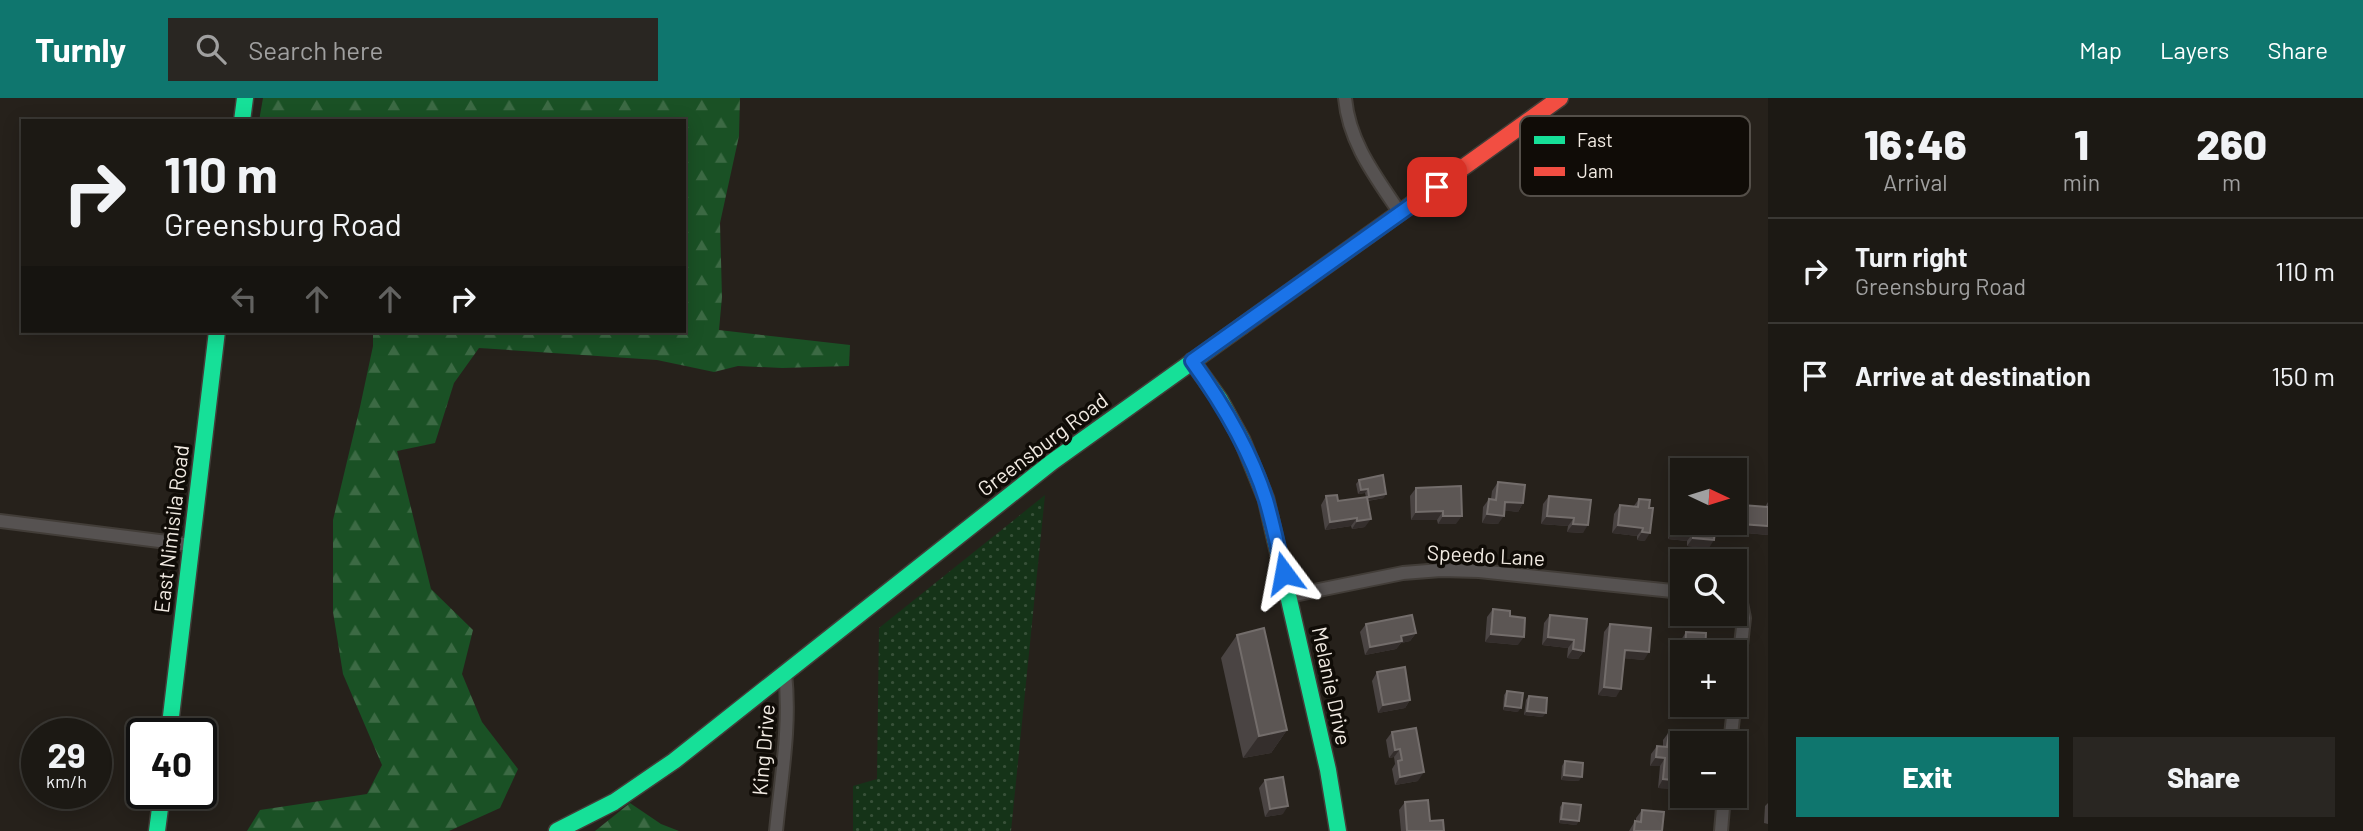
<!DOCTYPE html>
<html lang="en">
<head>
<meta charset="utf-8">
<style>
	:root { --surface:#1c1914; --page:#292622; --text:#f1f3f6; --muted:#a0a0a0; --line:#3a3834; --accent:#0f766e }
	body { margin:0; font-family:Barlow,sans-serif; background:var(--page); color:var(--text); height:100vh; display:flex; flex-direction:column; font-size:26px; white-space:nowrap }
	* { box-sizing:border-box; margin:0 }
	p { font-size:23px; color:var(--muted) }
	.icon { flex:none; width:38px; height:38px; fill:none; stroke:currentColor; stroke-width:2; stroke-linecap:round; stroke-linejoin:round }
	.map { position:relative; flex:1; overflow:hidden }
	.side { display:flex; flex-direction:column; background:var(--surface); width:595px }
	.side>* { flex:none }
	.top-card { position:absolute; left:21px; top:21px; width:665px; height:214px; border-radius:0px; box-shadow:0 4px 18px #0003,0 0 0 2px var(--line); background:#1c1914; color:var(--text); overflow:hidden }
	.needle { width:46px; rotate:94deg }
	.tools { position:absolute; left:1670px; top:360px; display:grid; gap:14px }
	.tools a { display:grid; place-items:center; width:77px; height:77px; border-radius:0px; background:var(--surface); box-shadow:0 4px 18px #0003,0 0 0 2px var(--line); font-size:35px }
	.speed { position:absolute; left:21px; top:620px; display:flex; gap:14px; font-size:35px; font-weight:700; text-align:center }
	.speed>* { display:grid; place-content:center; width:91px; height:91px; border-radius:50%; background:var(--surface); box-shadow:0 4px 18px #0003,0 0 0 2px var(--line); line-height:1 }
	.speed small { font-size:18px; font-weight:400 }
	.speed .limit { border:4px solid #111; border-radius:10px; background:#fff; color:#111 }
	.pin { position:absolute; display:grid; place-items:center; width:60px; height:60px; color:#fff; margin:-30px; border-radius:14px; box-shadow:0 4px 10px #0006 }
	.me { position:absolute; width:77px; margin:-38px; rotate:347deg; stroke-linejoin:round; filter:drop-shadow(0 0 5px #0008) }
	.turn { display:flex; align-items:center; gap:24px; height:147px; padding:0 28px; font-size:32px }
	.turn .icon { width:91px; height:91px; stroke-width:2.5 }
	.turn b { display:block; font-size:49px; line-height:60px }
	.lanes { display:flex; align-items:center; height:66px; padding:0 28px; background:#0003; justify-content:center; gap:35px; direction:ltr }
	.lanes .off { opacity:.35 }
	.eta { display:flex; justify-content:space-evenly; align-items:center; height:119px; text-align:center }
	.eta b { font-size:42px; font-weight:800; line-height:49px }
	.primary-button { display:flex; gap:14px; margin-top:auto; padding:14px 28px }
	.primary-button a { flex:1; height:80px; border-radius:0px; background:var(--accent); color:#fff; font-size:28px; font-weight:800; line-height:80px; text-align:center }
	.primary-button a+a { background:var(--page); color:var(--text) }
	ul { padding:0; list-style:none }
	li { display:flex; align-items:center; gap:21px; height:105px; padding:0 28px; border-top:2px solid var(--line) }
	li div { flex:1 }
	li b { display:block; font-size:26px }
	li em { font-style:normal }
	header { display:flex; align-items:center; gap:42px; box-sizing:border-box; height:98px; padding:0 35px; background:var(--accent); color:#fff }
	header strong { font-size:33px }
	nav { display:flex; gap:38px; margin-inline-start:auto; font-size:24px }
	.search { width:490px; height:63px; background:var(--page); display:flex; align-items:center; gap:18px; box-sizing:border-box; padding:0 24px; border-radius:0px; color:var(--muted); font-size:26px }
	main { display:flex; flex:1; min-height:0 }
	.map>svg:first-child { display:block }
	.grass { fill:url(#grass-dots) }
	.forest { fill:url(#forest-firs) }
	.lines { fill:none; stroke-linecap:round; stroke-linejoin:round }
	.street-casing { stroke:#423d38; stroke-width:16 }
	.fast-casing { stroke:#423d38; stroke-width:19 }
	.jam-casing { stroke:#423d38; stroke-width:19 }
	.street { stroke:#565251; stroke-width:12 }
	.fast { stroke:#16e098; stroke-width:16 }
	.jam { stroke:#f24e42; stroke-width:16 }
	.wall { fill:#4a4443 }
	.shaded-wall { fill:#342e2c }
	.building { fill:#5c5654; stroke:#736d6b; stroke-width:2 }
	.route-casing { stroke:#114b97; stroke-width:18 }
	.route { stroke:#1a73e8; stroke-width:12 }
	.labels { text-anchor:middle; stroke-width:7; stroke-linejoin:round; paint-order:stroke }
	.street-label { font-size:21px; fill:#f2ebe3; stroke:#100c07 }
	.key { fill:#100c07; stroke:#544f49; stroke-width:2 }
	.key-label { font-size:19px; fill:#f2ebe3 }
</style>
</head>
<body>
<header>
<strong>Turnly</strong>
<div class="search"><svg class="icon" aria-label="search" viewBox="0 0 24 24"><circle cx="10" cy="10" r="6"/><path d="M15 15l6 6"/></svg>Search here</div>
<nav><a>Map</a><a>Layers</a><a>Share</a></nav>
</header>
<main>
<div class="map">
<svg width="1768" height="733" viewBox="0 0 1768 733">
	<defs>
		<pattern id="grass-dots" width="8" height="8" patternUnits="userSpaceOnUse" patternTransform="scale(1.75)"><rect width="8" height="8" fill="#153318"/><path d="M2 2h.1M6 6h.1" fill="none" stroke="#385139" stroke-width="1.8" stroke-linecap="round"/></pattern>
		<pattern id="forest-firs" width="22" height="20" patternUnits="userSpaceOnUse" patternTransform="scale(1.75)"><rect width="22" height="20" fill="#1a5125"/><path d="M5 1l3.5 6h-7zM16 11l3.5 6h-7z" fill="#3c6a44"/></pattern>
	</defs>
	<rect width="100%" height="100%" fill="#26211b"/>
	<!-- grass -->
	<path class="grass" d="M1045,397l-34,336h-158v-45l24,-7 2,-151z"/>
	<!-- forest -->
	<path class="forest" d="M263,0h477l-1,38 -19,87 2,74 -3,33 131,15 -1,21 -67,2 -44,-2 -24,6 -57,-12 -178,-12 -25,35 -19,60 -38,8 34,138 42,41 -11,44 20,48 36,47 -18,39 -51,23h-202l13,-21 107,-16 15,-29 -39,-91 -10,-62v-92l27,-113 13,-61v-15h311v-210h-425z
		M630,705l31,21 18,7h-84z"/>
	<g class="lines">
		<defs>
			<path id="street" d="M1345,0c4,45 31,79 55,115
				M0,423l191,24
				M1289,498l114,-23 38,-3 38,1 203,21
				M1730,646l14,-126 -4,-20h-6
				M776,733c5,-52 15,-106 9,-158
				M1721,733l3,-35"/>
			<path id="fast" d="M242,23l3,-23
				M1192,263l28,39 22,40 24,59 62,271 10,61
				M169,635l48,-402
				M157,733l5,-38
				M557,733l57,-29 60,-41 378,-299 190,-136"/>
			<path id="jam" d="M1242,228l318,-228"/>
		</defs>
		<!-- street casing -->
		<use href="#street" class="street-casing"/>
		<!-- fast casing -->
		<use href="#fast" class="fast-casing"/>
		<!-- jam casing -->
		<use href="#jam" class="jam-casing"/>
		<!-- street -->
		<use href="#street" class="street"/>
		<!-- fast -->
		<use href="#fast" class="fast"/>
		<!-- jam -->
		<use href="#jam" class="jam"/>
	</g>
	<!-- wall -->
	<path class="wall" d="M1359,382l25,18 -16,3 -3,26 -13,2 -1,-3 -26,4 -4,-25 5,-9 12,5 28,-4 -1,-4 -7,1 -2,-10z
		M1498,384l25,21 -5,9 -14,-2 -6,14 -16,-1 1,-16 6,-8h2l1,-8z
		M1416,390l40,36h-18l-1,-4h-26l-1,-24z
		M1549,398l42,4 -8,33 -16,-1 1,-6 -27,-2 2,-20z
		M1639,401l6,42 -8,-1v-4l-25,-3 2,-19 6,-9 13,2z
		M1768,404v33l-33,-3 1,-19 6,-8 23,2z
		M1676,406l33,44 -22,-2v-5l-19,-2 2,-27z
		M1493,511l17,7 8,29 -33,-3 2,-25z
		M1550,517l34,36 -6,8 -11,-1 1,-10 -26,-3 2,-22z
		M1366,526l50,9 -6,8 -9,2 -5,6 -31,6 -5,-23z
		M1610,526l34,36 -20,-2 -8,39 -18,-2 6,-63z
		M1686,534l19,21h-23v31h-4l3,-44z
		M1237,537l50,95 -16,23 -28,5 -22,-100z
		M1377,574l33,28 -5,8 -27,5 -6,-32z
		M1507,593l11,21 -15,-2 1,-15z
		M1529,598l14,21 -19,-2 2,-15z
		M1392,634l26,49 -23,4 -3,-16 3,-5 -1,-7 -5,1 -3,-18z
		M1669,634l9,57 -20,-1 2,-22h-10l1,-12 6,-8h6v-6z
		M1565,663l14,20 -18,-1 1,-14z
		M1265,682l18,34 -18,3 -6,-29z
		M1405,704l25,19 14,10h-43l-2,-21z
		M1563,705l16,18 -3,4 -17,-2 1,-16z
		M1768,705v21l-4,-1 1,-17z
		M1642,712l20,21h-33l6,-10 1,1v-4z"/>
	<!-- shaded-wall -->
	<path class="shaded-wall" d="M1368,391l-3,4 -7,1 3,-4z
		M1386,396l-2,4 -18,3 3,-4z
		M1505,404l18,1 -5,9 -19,-2z
		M1443,413l-6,9h-26l5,-8z
		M1487,416l17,2 -6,8 -16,-1z
		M1443,418h19l-6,8h-18z
		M1547,418l27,2 -6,8 -27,-2z
		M1357,420l-6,8 -26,4 5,-8z
		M1371,421l-6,8 -13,2 5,-8z
		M1573,426l15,1 -5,8 -16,-1z
		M1741,426l27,2v9l-33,-3z
		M1618,427l25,3 -6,8 -25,-3z
		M1673,433l20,2 -6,8 -19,-2z
		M1642,434l8,1 -5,8 -8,-1z
		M1693,440l21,2 -5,8 -22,-2z
		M1416,535l-6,8 -9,2 -5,6 -31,6 5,-8 31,-11z
		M1491,536l33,3 -6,8 -33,-3z
		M1548,539l26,3 -6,8 -26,-3z
		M1573,551l11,2 -6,8 -11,-1z
		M1625,552l24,2 -5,8 -25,-2z
		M1604,589l17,2 -5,8 -18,-2z
		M1410,602l-5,8 -27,5 5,-8z
		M1505,608l16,2 -3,4 -15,-2z
		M1527,613l19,2 -3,4 -19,-2z
		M1287,632l-16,23 -28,5 16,-22z
		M1400,651l-6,8 -5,1 6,-8z
		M1656,659l9,1 -5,8h-10z
		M1424,674l-6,9 -23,4 5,-8z
		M1564,677l18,2 -3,4 -18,-1z
		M1663,681l19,2v3l-4,5 -20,-1z
		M1288,708l-5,8 -18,3 5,-8z
		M1561,721l18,2 -3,4 -17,-2z"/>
	<!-- building -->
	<path class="building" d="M1383,377l3,19 -17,3 -1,-8 -7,1 -2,-10z
		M1498,384l27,3 -2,18 -18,-1 -1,14 -17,-2 2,-15 7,1z
		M1461,388l1,30h-19v-5l-27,1v-24z
		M1337,397l1,6 29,-4 4,22 -14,2v-3l-27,4 -4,-26z
		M1549,398l42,4 -3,25 -15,-1 1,-6 -27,-2z
		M1639,401l11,1 -1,8h4l-3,25 -8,-1 1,-4 -25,-3 2,-20 18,2z
		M1676,406h6v19h34l-2,17 -21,-2v-5l-20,-2z
		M1742,407l26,2v19l-27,-2z
		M1493,511l17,2v5l15,2 -1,19 -33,-3z
		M1412,517l4,18 -15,3 1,5 -32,6 -4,-23z
		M1550,517l37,4 -3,32 -11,-2 1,-9 -26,-3z
		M1610,526l41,4 -2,24 -24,-2 -4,39 -17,-2z
		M1264,530l23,102 -28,6 -22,-101z
		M1686,534l20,1 -1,20h-20z
		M1405,569l5,33 -27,5 -6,-33z
		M1507,593l16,2 -2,15 -16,-2z
		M1529,598l18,2 -1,15 -19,-2z
		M1416,630l8,44 -24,5 -2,-16 4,-1 -2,-11 -5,1 -3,-18z
		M1669,634l19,2 -1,10h-5v37l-19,-2 2,-21 -9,-1 1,-11 10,1z
		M1565,663l18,2 -1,14 -18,-2z
		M1283,679l5,29 -18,3 -5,-29z
		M1428,702l2,21 13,-1 1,11h-37l-2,-29z
		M1563,705l18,2 -2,16 -18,-2z
		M1642,712l22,2 -2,19h-28l1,-10 6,1z"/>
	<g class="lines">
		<defs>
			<path id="route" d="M1284,475c-6,-24 -11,-49 -18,-73 -16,-51 -43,-96 -74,-139l245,-174"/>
		</defs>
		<!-- route casing -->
		<use href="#route" class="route-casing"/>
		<!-- route -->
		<use href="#route" class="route"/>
	</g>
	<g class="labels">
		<!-- street labels -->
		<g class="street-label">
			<text transform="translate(1043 347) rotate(-37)" y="7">Greensburg Road</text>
			<text transform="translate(172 431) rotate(-83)" y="7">East Nimisila Road</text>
			<text transform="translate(1486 458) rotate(3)" y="7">Speedo Lane</text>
			<text transform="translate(1331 588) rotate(78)" y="7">Melanie Drive</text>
			<text transform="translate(764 652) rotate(-85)" y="7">King Drive</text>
		</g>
	</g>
	<!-- legend -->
	<rect x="1520" y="18" width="230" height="80" rx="10" class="key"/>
	<rect x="1534" y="38" width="31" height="8" fill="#16e098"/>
	<rect x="1534" y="69" width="31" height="9" fill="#f24e42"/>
	<g class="key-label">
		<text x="1577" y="49">Fast</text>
		<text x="1577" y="80">Jam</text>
	</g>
</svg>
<div class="tools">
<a><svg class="needle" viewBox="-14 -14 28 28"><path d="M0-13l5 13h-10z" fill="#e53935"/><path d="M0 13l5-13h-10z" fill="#a0a0a0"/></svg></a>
<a><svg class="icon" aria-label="search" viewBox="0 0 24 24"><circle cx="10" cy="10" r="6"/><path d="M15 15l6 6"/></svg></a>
<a>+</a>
<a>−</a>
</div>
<div class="speed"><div>29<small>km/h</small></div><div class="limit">40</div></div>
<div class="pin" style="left:1437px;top:89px;background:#d93025"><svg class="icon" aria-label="arrive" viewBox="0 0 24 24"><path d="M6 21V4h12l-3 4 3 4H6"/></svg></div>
<svg class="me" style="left:1284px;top:475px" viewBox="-20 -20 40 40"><path d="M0-17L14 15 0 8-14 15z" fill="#1a73e8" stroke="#fff" stroke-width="4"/></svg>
<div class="top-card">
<div class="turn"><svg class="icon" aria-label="right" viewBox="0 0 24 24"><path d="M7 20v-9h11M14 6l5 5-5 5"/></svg><div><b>110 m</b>Greensburg Road</div></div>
<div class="lanes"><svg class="icon off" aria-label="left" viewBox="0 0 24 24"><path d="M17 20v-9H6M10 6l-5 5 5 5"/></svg><svg class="icon off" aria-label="ahead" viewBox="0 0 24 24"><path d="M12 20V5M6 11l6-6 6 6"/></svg><svg class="icon off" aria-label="ahead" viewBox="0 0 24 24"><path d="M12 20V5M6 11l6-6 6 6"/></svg><svg class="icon" aria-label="right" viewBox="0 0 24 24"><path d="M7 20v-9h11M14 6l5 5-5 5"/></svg></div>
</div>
</div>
<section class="side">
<div class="eta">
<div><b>16:46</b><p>Arrival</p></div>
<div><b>1</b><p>min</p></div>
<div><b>260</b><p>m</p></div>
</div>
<ul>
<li><svg class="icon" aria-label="right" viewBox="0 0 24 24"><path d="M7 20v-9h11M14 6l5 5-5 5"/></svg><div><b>Turn right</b><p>Greensburg Road</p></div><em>110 m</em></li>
<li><svg class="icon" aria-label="arrive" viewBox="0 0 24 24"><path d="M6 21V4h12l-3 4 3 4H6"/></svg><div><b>Arrive at destination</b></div><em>150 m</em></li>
</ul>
<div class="primary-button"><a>Exit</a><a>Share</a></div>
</section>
</main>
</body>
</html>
